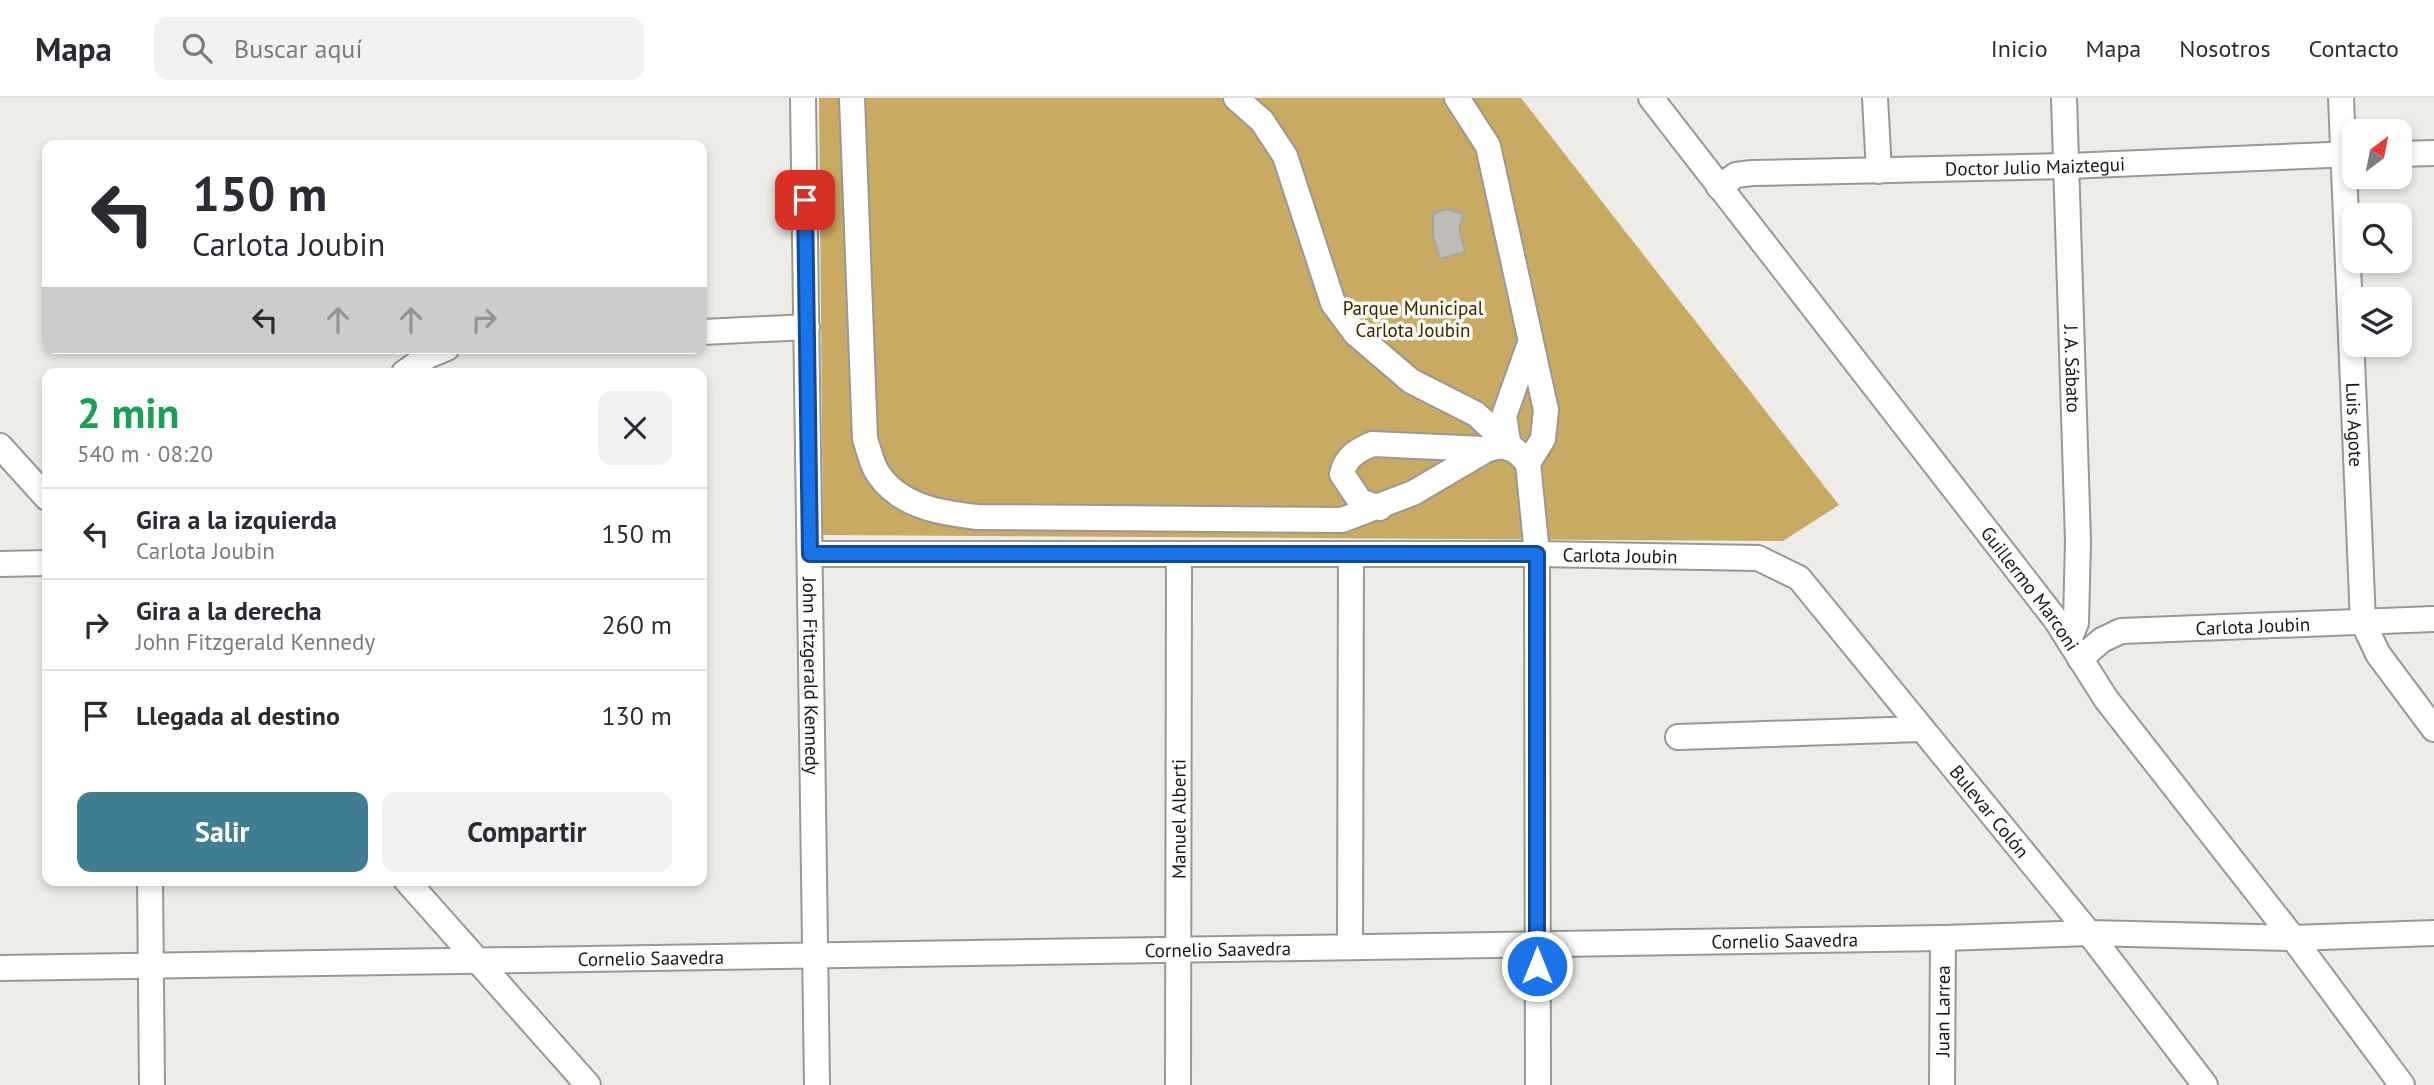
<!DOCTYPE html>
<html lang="es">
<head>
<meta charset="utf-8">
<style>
	:root { --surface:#fff; --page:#f2f2f3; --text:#2b2b33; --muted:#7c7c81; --line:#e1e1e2; --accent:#407e94 }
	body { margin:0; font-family:"PT Sans",sans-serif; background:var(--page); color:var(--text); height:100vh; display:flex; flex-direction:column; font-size:26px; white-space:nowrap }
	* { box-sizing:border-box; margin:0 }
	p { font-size:23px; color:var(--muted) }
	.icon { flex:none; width:38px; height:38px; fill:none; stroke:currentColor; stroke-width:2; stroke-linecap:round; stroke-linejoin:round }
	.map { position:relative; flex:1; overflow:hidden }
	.panel { position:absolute; left:42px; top:270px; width:665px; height:518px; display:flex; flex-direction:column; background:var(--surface); border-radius:14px; box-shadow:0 4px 10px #0003 }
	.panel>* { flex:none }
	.hud { position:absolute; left:42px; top:42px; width:665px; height:214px; border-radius:14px; box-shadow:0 4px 10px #0003; background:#fff; color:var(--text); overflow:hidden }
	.needle { width:46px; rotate:32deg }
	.fabs { position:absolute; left:2342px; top:21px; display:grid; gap:14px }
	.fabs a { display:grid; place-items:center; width:70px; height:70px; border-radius:14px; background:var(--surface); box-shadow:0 4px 10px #0003; font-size:35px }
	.pin { position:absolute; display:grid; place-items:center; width:60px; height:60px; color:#fff; margin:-30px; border-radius:14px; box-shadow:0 4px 10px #0006 }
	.me { position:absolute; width:77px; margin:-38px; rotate:0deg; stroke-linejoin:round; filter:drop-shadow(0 0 5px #0008) }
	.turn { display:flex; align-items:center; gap:24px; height:147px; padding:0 35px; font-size:32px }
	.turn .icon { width:91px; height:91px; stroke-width:2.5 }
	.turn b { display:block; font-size:49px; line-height:60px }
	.lanes { display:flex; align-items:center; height:66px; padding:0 35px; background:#0003; justify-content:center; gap:35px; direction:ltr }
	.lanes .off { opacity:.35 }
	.round { display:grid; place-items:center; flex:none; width:74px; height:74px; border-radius:14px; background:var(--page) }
	.overview { display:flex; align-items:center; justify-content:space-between; height:119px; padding:0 35px }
	h1 { font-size:42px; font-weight:700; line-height:52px; color:#1e9e55 }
	.primary-button { display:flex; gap:14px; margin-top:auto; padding:14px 35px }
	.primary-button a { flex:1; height:80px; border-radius:14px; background:var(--accent); color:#fff; font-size:28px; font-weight:700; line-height:80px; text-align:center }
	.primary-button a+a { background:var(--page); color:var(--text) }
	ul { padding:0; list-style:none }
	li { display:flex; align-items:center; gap:21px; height:91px; padding:0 35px; border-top:2px solid var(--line) }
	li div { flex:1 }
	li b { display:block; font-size:26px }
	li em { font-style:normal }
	header { display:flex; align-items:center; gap:42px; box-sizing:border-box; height:98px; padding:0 35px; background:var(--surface); border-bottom:2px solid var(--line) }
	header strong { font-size:33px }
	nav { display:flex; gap:38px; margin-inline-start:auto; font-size:24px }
	.search { width:490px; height:63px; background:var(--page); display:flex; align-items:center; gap:18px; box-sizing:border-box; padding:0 24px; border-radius:14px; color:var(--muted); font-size:26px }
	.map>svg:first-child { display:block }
	.forest { fill:#c9aa62 }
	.building { fill:#bfbcb7; stroke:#a7a59f; stroke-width:2 }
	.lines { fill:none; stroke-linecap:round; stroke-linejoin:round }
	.minor-casing { stroke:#9b9893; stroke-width:28 }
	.minor { stroke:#fff; stroke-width:24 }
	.route-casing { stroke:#114b97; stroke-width:18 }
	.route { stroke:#1a73e8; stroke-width:12 }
	.labels { text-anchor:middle; stroke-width:7; stroke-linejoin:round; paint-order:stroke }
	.street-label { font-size:19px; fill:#181715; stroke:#fcf9f3 }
	.park-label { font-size:19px; fill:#362907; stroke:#fcf9f3 }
</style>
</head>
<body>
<header>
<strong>Mapa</strong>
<div class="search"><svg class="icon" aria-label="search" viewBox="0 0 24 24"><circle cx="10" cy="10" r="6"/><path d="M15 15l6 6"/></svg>Buscar aquí</div>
<nav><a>Inicio</a><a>Mapa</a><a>Nosotros</a><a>Contacto</a></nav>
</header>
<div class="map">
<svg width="2434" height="987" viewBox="0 0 2434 987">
	<rect width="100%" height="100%" fill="#eeece6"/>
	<!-- forest -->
	<path class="forest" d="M819,0h702l318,407 -56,36 -960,-6z"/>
	<!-- building -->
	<path class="building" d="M1446,111l18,5 -5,14 6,24 -25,7 -7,-23v-22z"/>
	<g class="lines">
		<defs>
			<g id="minor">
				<path id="s1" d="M803,0l14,987"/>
				<path d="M852,0l13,341c4,11 7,27 14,36 22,32 63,38 98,42l365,3 71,-27 75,-44 15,-3 13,5 12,12"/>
				<path d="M1236,0l26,23 23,35 48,147 23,31 55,47 65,33 40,37"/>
				<path d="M1457,0l31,48 58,264 -3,29 -15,24 9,91 1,531"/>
				<path id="s2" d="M1651,0l405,522 50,79 187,239 109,147"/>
				<path d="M1875,0l4,73"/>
				<path id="s3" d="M2064,0l14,443 -2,82 -7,17"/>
				<path id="s4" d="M2341,0l22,524 15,32 56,75"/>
				<path d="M2399,56l35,-1"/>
				<path id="s5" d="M1719,89l17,-12 16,-2 316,-7 286,-12"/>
				<path d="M702,234l105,-5"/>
				<path d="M404,275l24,-17 19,-8"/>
				<path d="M1508,343l-4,-25 26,-73"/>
				<path d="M0,348l47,52"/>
				<path d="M1380,410l-20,-7 -18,-27c4,-18 15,-23 30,-30l112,5"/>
				<path id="s6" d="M810,456h727l221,4 41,20 290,355 116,152"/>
				<path d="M0,466l47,-1"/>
				<path id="s7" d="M2080,561l22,-19 19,-9 313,-12"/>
				<path d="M1678,639l242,-8"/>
				<path d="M150,782l2,205"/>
				<path d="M406,782l182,205"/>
				<path d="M1350,848l1,-392"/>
				<path id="s8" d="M0,870l1943,-30 146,-5 204,5 141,-5"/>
				<path id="s9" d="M1178,987l1,-531"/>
				<path id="s10" d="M1942,987l1,-147"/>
			</g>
		</defs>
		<!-- minor casing -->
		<use href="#minor" class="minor-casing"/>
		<!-- minor -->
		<use href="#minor" class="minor"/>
	</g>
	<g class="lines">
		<defs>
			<path id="route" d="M805,102l5,354h727v412"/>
		</defs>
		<!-- route casing -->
		<use href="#route" class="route-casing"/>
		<!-- route -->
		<use href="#route" class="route"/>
	</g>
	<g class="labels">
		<!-- street labels -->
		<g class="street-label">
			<text dy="7" stroke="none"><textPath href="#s5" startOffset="320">Doctor Julio Maiztegui</textPath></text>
			<text dy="7" stroke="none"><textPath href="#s3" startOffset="271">J. A. Sábato</textPath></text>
			<text dy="7" stroke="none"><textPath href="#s4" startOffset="327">Luis Agote</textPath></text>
			<text dy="7" stroke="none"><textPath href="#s6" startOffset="810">Carlota Joubin</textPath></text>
			<text dy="7" stroke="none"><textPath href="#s2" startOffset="620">Guillermo Marconi</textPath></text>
			<text dy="7" stroke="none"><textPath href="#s7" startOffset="182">Carlota Joubin</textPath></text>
			<text dy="7" stroke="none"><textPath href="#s1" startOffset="578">John Fitzgerald Kennedy</textPath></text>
			<text dy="7" stroke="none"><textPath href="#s6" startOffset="1295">Bulevar Colón</textPath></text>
			<text dy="7" stroke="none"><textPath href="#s9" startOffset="266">Manuel Alberti</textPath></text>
			<text dy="7" stroke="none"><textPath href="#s8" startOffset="1785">Cornelio Saavedra</textPath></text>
			<text dy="7" stroke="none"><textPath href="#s8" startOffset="1218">Cornelio Saavedra</textPath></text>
			<text dy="7" stroke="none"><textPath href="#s8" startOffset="651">Cornelio Saavedra</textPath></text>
			<text dy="7" stroke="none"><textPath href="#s10" startOffset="74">Juan Larrea</textPath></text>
		</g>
		<!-- park labels -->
		<g class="park-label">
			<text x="1413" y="217">Parque Municipal<tspan x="1413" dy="22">Carlota Joubin</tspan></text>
		</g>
	</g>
</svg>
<div class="fabs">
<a><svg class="needle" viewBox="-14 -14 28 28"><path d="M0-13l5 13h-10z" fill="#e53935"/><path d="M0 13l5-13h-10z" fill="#7c7c81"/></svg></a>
<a><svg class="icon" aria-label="search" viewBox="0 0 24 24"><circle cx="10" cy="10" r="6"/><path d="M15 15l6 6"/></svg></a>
<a><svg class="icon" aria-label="layers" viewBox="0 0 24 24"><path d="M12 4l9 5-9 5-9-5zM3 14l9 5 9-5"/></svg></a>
</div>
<div class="pin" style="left:805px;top:102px;background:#d93025"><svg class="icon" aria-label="arrive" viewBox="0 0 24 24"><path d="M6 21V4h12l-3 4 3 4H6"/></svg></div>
<svg class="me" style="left:1537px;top:868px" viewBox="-20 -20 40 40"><circle r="17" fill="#1a73e8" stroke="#fff" stroke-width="3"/><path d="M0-11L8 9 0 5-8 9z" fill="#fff"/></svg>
<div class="hud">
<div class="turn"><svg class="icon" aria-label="left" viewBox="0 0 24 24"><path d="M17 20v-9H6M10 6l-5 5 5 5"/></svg><div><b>150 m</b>Carlota Joubin</div></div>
<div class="lanes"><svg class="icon" aria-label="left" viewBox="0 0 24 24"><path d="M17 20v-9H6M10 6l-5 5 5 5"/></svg><svg class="icon off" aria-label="ahead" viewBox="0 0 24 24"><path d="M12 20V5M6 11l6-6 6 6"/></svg><svg class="icon off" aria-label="ahead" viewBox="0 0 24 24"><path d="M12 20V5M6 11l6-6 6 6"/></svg><svg class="icon off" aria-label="right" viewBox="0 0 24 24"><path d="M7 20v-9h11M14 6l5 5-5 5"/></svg></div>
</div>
<section class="panel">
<div class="overview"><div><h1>2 min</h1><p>540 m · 08:20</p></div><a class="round"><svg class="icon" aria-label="close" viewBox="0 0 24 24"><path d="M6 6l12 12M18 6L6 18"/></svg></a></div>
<ul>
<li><svg class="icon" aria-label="left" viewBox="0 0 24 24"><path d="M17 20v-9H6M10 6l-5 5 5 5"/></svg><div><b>Gira a la izquierda</b><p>Carlota Joubin</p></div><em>150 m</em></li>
<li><svg class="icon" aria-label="right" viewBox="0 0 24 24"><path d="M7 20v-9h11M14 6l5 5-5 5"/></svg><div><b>Gira a la derecha</b><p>John Fitzgerald Kennedy</p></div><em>260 m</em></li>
<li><svg class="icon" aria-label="arrive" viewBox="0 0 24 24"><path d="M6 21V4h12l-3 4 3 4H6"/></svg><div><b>Llegada al destino</b></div><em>130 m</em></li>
</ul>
<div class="primary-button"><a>Salir</a><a>Compartir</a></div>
</section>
</div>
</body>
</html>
